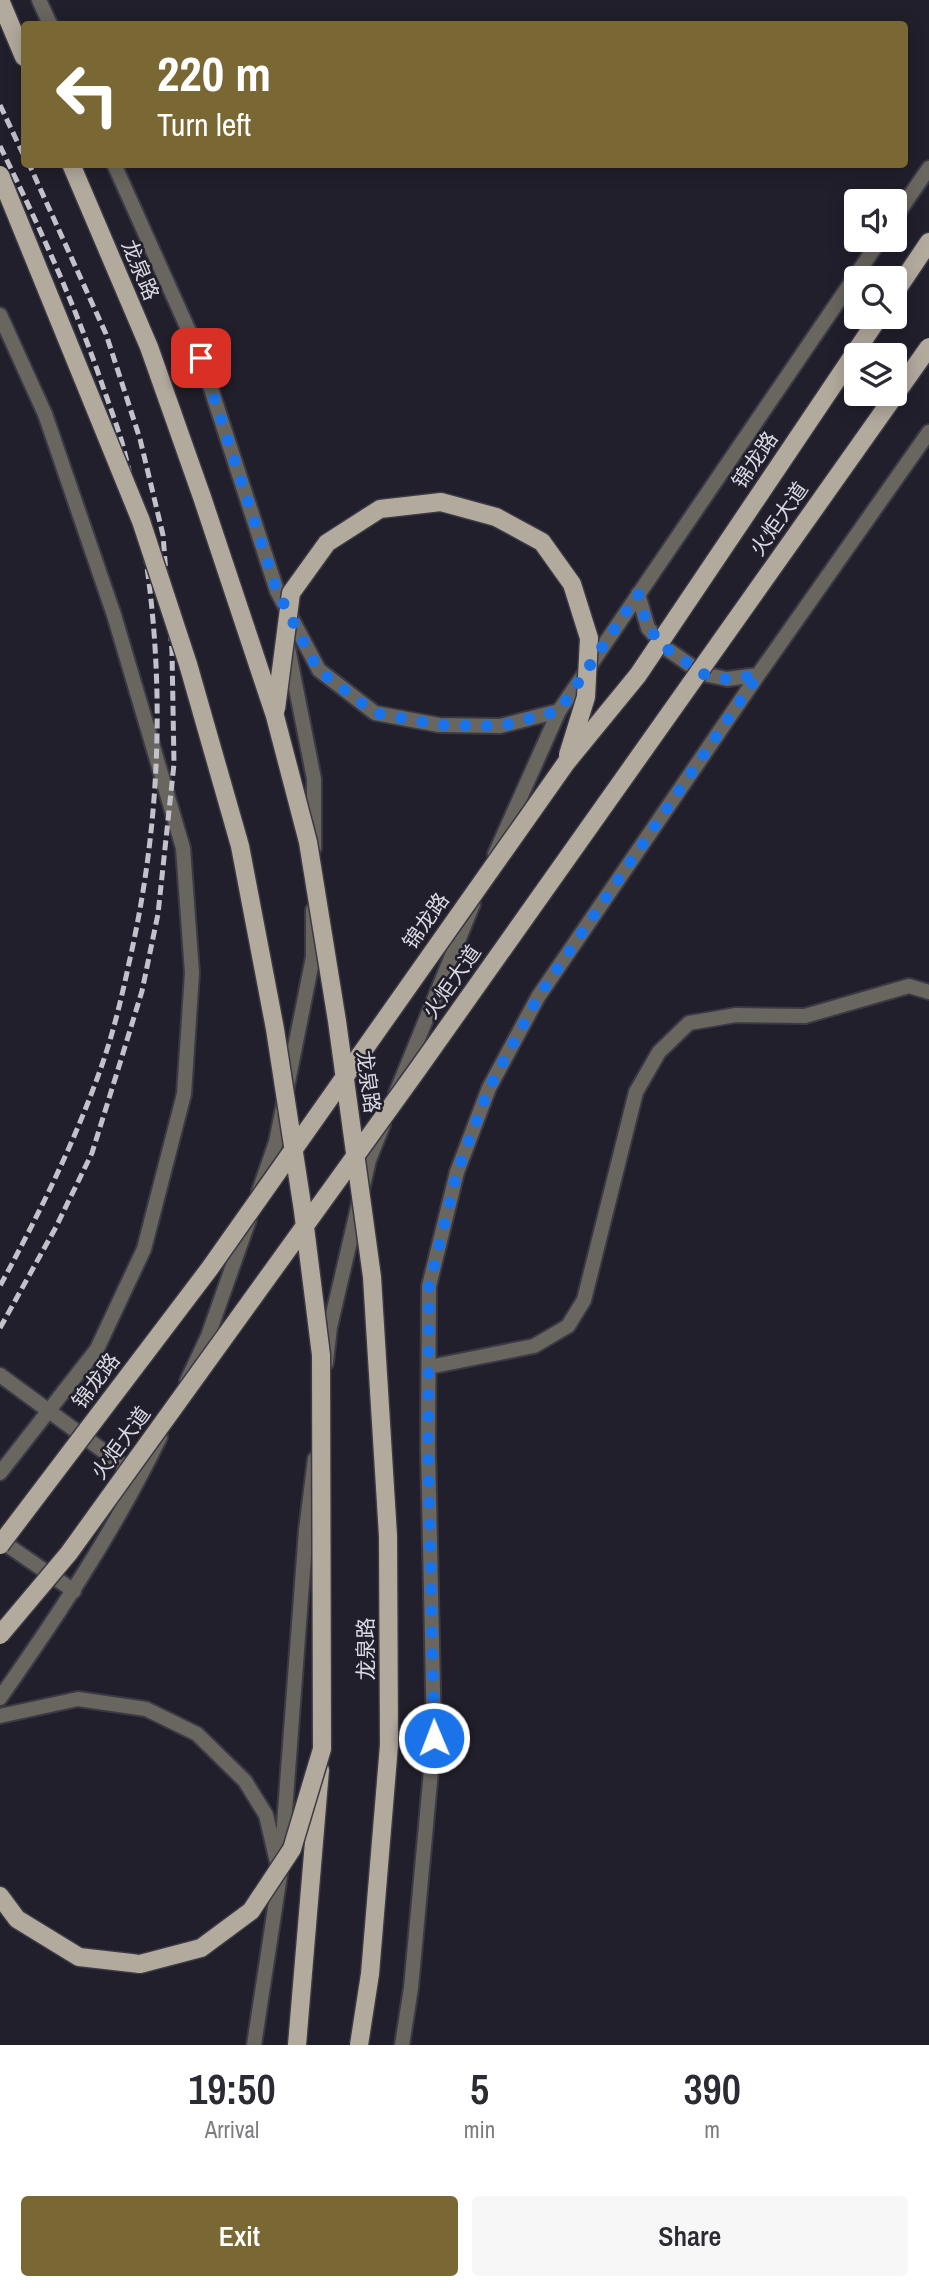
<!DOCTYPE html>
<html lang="en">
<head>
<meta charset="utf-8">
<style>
	:root { --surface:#fff; --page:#f7f7f7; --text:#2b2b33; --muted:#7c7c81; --accent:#796833 }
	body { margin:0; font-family:"Archivo Narrow","Noto Sans SC",sans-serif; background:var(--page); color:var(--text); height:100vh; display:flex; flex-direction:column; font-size:26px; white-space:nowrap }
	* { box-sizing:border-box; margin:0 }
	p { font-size:23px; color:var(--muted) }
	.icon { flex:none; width:38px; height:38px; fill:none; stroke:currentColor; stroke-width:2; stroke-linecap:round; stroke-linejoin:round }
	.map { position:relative; height:2045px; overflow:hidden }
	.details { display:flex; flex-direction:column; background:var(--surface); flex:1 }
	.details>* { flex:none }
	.top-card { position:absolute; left:21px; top:21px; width:887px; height:147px; border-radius:7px; box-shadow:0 4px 18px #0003; background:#796833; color:#fff; overflow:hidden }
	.fabs { position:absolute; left:844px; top:189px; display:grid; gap:14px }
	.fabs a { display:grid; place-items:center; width:63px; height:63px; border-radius:7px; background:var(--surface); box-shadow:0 4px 18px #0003; font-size:35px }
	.pin { position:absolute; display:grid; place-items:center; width:60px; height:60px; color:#fff; margin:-30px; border-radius:14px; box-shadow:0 4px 10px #0006 }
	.me { position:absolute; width:77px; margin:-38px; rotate:359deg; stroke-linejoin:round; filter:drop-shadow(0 0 5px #0008) }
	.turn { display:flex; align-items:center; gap:24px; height:147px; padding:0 21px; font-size:32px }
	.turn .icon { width:91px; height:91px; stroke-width:2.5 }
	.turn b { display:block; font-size:49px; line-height:60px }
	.eta { display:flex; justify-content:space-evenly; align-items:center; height:119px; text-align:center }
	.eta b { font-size:42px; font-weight:600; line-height:49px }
	.button { display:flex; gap:14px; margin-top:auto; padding:14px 21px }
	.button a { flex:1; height:80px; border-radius:7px; background:var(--accent); color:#fff; font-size:28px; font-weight:600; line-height:80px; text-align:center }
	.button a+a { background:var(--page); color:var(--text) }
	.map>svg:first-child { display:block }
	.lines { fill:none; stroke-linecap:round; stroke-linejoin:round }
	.service-casing { stroke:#3b3944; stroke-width:18 }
	.minor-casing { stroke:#3b3944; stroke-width:18 }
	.tertiary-casing { stroke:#3b3944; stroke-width:18 }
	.primary-casing { stroke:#3b3944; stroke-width:21 }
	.service { stroke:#69655f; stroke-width:14 }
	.minor { stroke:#69655f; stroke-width:14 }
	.tertiary { stroke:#69655f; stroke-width:14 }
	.primary { stroke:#b3aa9e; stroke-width:18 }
	.rail { stroke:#c3c2cb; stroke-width:5; stroke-dasharray:10 5; stroke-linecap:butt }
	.primary-bridge-casing { stroke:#3b3944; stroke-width:21; stroke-linecap:butt }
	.primary-bridge { stroke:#b3aa9e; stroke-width:18 }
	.route { stroke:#1a73e8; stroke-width:12; stroke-dasharray:0 21.6 }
	.labels { text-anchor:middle; stroke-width:5; stroke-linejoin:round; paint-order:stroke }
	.street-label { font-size:21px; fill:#dad9e1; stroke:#211f2b }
</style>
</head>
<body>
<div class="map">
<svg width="929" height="2045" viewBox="0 0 929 2045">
	<rect width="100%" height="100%" fill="#211f2b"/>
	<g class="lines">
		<defs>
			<path id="service" d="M0,1375l136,100"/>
			<path id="minor" d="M429,1367l105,-21 34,-20 16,-26 52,-208 23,-40 30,-29 47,-8 69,1 104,-30 20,6
				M0,1540l74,51"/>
			<path id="tertiary" d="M39,0l11,24
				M114,164l87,194 76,233 42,79 56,43 64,12 61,1 59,-15 321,-471
				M894,219l35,-51
				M0,315l45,99 69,201 69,233 9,125 -8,121 -40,155 -47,100 -97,124
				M638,594l10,34 19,21 36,25 24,5 31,-4
				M287,643l27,136v69
				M495,854l64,-143
				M396,1093l77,-189
				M259,1191l17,-49 37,-185v-47
				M326,1363l4,-36 39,-167 14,-35
				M187,1381l21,-45 41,-116
				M0,1698c59,-84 115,-168 160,-261
				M0,1716l78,-17 68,10 51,25 48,47 21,34 14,60 -26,170
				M281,1865l25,-335 9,-71
				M402,2045l9,-57 23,-250 -6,-291 1,-161 28,-114 32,-84 49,-91 220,-322 171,-243"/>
			<path id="primary" d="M0,0l24,57
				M894,294l35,-52
				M0,1896l17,23 62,38 61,7
				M297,2045l23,-275"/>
		</defs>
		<!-- service casing -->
		<use href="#service" class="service-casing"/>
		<!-- minor casing -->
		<use href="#minor" class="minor-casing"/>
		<!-- tertiary casing -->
		<use href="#tertiary" class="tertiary-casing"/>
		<!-- primary casing -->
		<use href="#primary" class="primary-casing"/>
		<!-- service -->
		<use href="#service" class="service"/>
		<!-- minor -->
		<use href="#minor" class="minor"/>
		<!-- tertiary -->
		<use href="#tertiary" class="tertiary"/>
		<!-- primary -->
		<use href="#primary" class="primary"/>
		<!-- rail -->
		<path class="rail" d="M0,105l24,51
			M0,146c38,78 74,156 102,238 7,20 15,41 21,62 44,170 45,347 6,517 -7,33 -15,67 -26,99 -27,78 -64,152 -103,224
			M0,1328l56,-101 36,-74 28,-90 22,-72 16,-77 16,-150 -2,-113 -9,-116 -23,-96 -34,-105 -77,-170"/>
		<defs>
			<path id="primary-bridge" d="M71,164l78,183 53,150 73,219 33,126 29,179 35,256 16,259 1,209 -19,229 -11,71
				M0,175l141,346 47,143 52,182 35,183 28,182 18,144 1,394 -30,100 -41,62 -50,37 -61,16
				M276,709l15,-116 36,-50 53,-34 61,-7 55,15 46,25 30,42 17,54 -3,59 -18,58
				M0,1545l210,-277 356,-505 72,-88 241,-358
				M0,1635l69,-82 349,-484 511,-722"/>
		</defs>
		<!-- primary-bridge casing -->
		<use href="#primary-bridge" class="primary-bridge-casing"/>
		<!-- primary-bridge -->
		<use href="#primary-bridge" class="primary-bridge"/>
	</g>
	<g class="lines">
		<!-- route -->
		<path class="route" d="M201,358l76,233 41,79 57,43 64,12 61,1 59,-15 79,-117 10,34 19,21 36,25 24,5 31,-4 -220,322 -49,91 -32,84 -28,114 -1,161 6,291"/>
	</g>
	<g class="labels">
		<!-- street labels -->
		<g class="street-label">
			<text transform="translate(140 270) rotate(67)" y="7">龙泉路</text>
			<text transform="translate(755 460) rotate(-56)" y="7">锦龙路</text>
			<text transform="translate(779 519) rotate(-55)" y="7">火炬大道</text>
			<text transform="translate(426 921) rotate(-55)" y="7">锦龙路</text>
			<text transform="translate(452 982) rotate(-55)" y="7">火炬大道</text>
			<text transform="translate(368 1082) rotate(82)" y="7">龙泉路</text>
			<text transform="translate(96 1381) rotate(-53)" y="7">锦龙路</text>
			<text transform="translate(121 1443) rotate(-54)" y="7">火炬大道</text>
			<text transform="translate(366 1649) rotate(-90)" y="7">龙泉路</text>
		</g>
	</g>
</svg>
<div class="fabs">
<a><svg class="icon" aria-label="sound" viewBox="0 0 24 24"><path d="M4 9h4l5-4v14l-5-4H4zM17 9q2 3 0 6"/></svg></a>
<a><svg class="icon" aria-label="search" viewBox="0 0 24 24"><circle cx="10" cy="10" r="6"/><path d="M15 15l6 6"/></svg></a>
<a><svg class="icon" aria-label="layers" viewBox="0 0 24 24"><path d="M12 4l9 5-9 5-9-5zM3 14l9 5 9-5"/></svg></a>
</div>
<div class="pin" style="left:201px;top:358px;background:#d93025"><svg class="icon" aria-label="arrive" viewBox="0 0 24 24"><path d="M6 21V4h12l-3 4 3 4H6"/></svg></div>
<svg class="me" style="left:434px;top:1738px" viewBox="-20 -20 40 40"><circle r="17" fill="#1a73e8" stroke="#fff" stroke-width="3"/><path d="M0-11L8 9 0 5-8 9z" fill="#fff"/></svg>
<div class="top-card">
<div class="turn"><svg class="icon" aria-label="left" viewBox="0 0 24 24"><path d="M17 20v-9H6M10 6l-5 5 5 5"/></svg><div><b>220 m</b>Turn left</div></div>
</div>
</div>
<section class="details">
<div class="eta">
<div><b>19:50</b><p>Arrival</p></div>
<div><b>5</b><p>min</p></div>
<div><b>390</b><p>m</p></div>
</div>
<div class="button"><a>Exit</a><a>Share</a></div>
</section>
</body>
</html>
